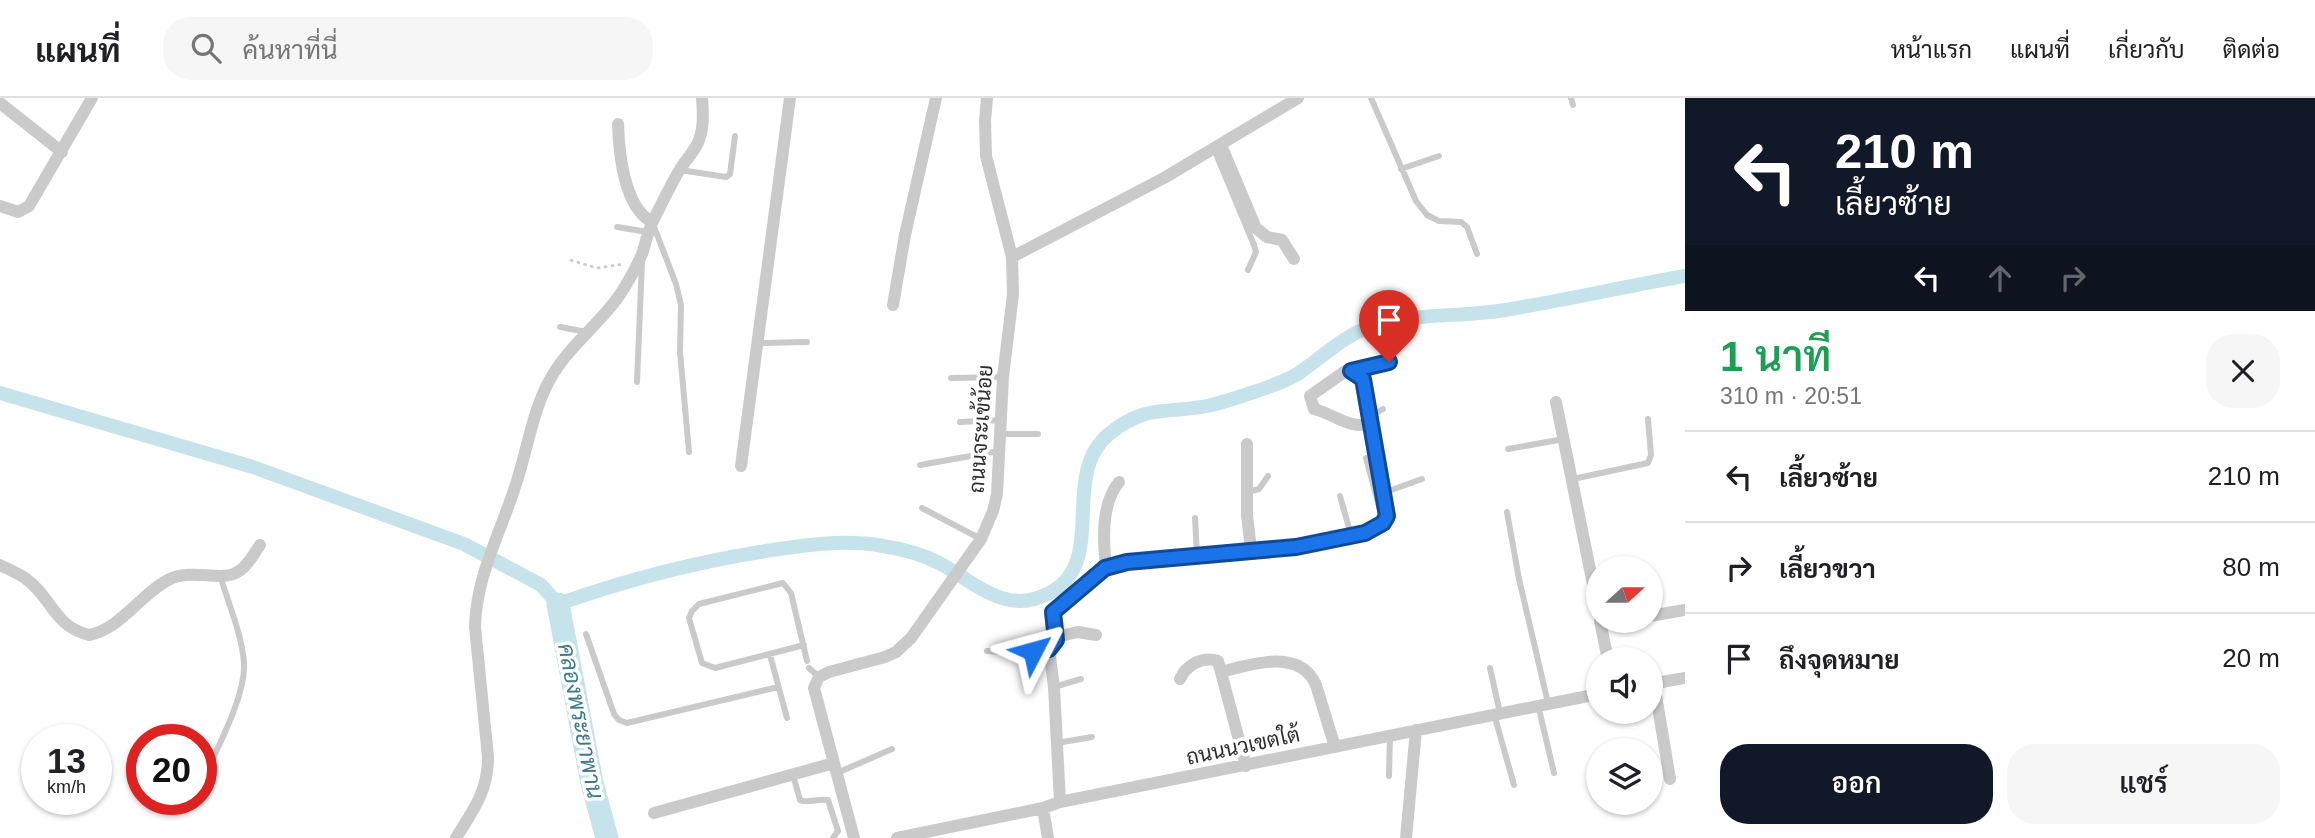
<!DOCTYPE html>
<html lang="th">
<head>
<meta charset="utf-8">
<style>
	:root { --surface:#fff; --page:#f6f6f6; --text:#202124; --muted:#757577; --line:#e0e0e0; --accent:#111827 }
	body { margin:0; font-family:Arial,Sarabun,sans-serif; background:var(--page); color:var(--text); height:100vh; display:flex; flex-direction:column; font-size:26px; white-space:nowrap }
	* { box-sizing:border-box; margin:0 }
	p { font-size:23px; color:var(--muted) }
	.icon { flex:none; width:38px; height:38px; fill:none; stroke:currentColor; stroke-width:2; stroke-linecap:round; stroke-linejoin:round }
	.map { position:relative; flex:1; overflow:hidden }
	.panel { display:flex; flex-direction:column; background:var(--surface); width:630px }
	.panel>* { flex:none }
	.hud { background:#111827; color:#fff; overflow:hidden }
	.needle { width:46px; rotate:69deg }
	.fabs { position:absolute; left:1586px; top:458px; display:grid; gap:14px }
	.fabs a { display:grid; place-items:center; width:77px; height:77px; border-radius:50%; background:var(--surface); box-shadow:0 2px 5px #0004; font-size:35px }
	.speed { position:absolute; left:21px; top:626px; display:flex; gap:14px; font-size:35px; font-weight:700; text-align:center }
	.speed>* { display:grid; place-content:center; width:91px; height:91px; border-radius:50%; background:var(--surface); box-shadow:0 2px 5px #0004; line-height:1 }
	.speed small { font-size:18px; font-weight:400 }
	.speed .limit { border:10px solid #d22; background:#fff; color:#111 }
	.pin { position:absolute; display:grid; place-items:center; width:60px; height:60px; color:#fff; margin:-72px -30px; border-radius:50% 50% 50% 0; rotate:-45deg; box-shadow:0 0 7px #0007 }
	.pin .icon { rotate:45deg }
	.me { position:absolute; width:77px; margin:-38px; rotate:51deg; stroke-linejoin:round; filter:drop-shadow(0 0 5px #0008) }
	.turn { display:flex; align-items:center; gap:24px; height:147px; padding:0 35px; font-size:32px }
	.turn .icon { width:91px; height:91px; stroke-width:2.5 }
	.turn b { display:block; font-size:49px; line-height:60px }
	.lanes { display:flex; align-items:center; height:66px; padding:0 35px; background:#0003; justify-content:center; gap:35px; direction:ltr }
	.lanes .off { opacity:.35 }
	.round { display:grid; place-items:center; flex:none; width:74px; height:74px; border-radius:28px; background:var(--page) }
	.overview { display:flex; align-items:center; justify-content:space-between; height:119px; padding:0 35px }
	h1 { font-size:42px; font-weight:600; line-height:52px; color:#1e9e55 }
	.primary-button { display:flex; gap:14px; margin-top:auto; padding:14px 35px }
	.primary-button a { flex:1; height:80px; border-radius:28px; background:var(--accent); color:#fff; font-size:28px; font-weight:600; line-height:80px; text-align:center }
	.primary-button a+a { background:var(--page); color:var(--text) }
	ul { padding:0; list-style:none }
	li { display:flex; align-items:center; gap:21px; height:91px; padding:0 35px; border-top:2px solid var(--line) }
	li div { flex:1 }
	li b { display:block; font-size:26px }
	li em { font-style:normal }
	header { display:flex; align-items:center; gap:42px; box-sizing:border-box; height:98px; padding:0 35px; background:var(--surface); border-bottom:2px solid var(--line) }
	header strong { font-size:33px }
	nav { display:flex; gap:38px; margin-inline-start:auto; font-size:24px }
	.search { width:490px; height:63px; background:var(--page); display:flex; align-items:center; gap:18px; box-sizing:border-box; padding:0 24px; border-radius:28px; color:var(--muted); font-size:26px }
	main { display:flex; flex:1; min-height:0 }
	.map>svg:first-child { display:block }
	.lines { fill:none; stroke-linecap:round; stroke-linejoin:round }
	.canal { stroke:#c6e2ea; stroke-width:14 }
	.river { stroke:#c6e2ea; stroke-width:23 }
	.path { stroke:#cacaca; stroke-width:2.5; stroke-dasharray:3.5 3.5; stroke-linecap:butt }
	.service { stroke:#cacaca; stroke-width:6 }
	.minor { stroke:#cacaca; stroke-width:12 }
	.route-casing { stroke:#114b97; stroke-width:18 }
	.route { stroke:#1a73e8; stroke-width:12 }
	.labels { text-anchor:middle; stroke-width:7; stroke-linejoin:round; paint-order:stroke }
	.street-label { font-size:21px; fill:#2d2d2d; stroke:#fff }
	.water-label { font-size:23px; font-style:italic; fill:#3d7a8d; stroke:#fff }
</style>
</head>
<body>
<header>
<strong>แผนที่</strong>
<div class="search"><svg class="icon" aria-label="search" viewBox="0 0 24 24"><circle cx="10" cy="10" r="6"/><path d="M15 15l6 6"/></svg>ค้นหาที่นี่</div>
<nav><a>หน้าแรก</a><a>แผนที่</a><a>เกี่ยวกับ</a><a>ติดต่อ</a></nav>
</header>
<main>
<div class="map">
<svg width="1685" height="740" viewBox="0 0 1685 740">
	<rect width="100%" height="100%" fill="#fff"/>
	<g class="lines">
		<!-- canal -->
		<path class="canal" d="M0,295l253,74 211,77 77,41 17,19c68,-24 137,-42 208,-53 40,-6 77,-12 117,-5 19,3 39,8 56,17 29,15 59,46 95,36 83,-23 21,-121 75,-165 36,-30 57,-20 98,-28 14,-3 29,-8 44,-13 15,-5 34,-11 48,-20 21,-14 47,-39 71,-46 41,-14 86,-10 129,-16 62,-10 124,-24 186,-35"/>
		<!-- river -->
		<path class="river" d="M558,506l34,179 15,55"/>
		<!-- path -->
		<path class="path" d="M570,162l27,8 27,-4"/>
		<!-- service -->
		<path class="service" d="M1371,0l45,103 11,14 12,6 22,1 6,5 10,27
			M1571,0l2,7
			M1214,51l40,96 2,7 -8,18
			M1401,71l38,-13
			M680,72l46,7 4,-3 5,-38
			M653,126l23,60 5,21 -1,47 9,100
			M617,129l31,5
			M560,229l27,5
			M757,245l50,-1
			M1353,272l36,-8
			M951,280l52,-1
			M637,284l5,-120
			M1370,319l13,-8
			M960,324l41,-2
			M1000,336h38
			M1508,351l56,-10
			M1366,360l14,52
			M920,367l79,-14
			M1573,381l75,-16 3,-8 -3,-36
			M1247,394l12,-3 9,-13
			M1383,395l39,-14
			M1340,398l11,39
			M922,410l59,31
			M1507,414l12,67 29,124
			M1195,420l2,37
			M586,536l28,80 5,6 8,3 151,-36
			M804,547l-89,23 -13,-5 -13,-45 3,-7 7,-7 84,-21 8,10 16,68
			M987,553l31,2 31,-4
			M770,557l17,63
			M809,570l10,9
			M1490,570l10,45
			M1054,589l27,-8
			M1538,607l16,68
			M1494,616l20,71
			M1057,645l35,-6
			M837,675l55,-24
			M793,677l7,25c9,4 18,-2 28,0l10,31 -5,7
			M1389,678l1,-41
			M201,686c14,-32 45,-87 43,-121 -2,-29 -16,-60 -24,-88
			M194,704l1,-2"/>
		<!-- minor -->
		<path class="minor" d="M0,5l62,49
			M618,26c1,29 6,83 34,98
			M1221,47l35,83 11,9 15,3 12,19
			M0,108l18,6 11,-6 63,-108
			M1012,159l152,-79 134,-80
			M893,207l12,-70 31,-137
			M1556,304l42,207
			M1247,346v71l4,35
			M741,368l49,-368
			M0,467c8,4 17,8 25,13 27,19 28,48 64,57 32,-6 52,-42 81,-56 23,-11 53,4 69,-8 9,-5 15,-18 21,-26
			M1106,469c-3,-27 -5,-63 13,-85
			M1650,518l35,-6
			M1600,523l8,39
			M1056,539l22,-5 18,3
			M1221,574c30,-8 79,-24 95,13l19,62
			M1180,581c7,-15 23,-23 38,-18l28,105
			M1654,585l16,96
			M1650,586l35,-6
			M1060,704l-6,-115 -5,-38 7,-9 -3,-28 52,-44 11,-5c45,-6 254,-12 271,-47l-24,-137 -3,-4 -13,-5 -37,26 4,13c18,4 38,22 57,14
			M1043,710l5,30
			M654,715l180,-50
			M456,740c17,-28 32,-46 32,-81l-13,-130c1,-51 26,-95 41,-143 11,-33 16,-70 32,-101 18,-35 49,-56 71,-87 8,-12 17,-28 23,-42 4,-12 6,-24 12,-35 8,-16 16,-33 25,-48 6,-11 16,-19 20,-31 5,-13 4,-28 3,-42
			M854,740l-40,-150 5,-11 10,-5 56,-15 11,-5 15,-14 70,-99 12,-28 4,-17 6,-117 10,-83 -1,-37 -26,-101 -1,-35 2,-23
			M897,740l146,-30 17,-6 538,-108
			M1406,740l10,-108"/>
	</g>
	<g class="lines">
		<defs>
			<path id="route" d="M1033,553l16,-2 7,-9 -3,-28 52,-44 22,-6 169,-15 69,-14 18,-10 4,-7 -24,-137 -12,-8 38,-9"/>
		</defs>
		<!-- route casing -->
		<use href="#route" class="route-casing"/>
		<!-- route -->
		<use href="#route" class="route"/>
	</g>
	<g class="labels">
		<!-- street labels -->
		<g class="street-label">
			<text transform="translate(981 331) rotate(-86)" y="7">ถนนจระเข้น้อย</text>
			<text transform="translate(1243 648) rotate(-12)" y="7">ถนนนวเขตใต้</text>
		</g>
		<!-- water labels -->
		<g class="water-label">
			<text transform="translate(581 623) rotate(79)" y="8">คลองพระยาพาน</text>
		</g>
	</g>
</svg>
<div class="fabs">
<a><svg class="needle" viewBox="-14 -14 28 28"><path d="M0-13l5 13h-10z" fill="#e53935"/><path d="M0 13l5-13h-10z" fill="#757577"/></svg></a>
<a><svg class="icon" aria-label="sound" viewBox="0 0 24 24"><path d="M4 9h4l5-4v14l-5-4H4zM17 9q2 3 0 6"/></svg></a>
<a><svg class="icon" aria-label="layers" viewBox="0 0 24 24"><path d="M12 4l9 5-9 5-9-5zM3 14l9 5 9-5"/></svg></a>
</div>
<div class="speed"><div>13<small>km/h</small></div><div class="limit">20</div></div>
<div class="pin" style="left:1389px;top:264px;background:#d93025"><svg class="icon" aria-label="arrive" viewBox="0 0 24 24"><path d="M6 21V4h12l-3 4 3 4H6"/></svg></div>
<svg class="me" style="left:1033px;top:553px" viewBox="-20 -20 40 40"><path d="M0-17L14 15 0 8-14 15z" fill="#1a73e8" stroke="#fff" stroke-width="4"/></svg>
</div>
<section class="panel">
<div class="hud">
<div class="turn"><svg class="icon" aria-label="left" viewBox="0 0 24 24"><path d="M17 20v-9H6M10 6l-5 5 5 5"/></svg><div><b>210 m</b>เลี้ยวซ้าย</div></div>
<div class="lanes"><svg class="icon" aria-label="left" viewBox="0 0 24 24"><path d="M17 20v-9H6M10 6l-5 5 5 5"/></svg><svg class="icon off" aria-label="ahead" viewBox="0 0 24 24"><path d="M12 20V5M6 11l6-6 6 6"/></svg><svg class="icon off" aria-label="right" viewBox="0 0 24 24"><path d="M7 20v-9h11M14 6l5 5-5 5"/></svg></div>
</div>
<div class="overview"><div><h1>1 นาที</h1><p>310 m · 20:51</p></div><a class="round"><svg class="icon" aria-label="close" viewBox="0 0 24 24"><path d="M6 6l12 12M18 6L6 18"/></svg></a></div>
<ul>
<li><svg class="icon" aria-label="left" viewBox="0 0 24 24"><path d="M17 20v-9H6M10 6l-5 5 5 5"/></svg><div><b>เลี้ยวซ้าย</b></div><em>210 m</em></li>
<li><svg class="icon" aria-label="right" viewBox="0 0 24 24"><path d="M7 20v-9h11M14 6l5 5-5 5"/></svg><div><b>เลี้ยวขวา</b></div><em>80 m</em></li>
<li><svg class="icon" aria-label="arrive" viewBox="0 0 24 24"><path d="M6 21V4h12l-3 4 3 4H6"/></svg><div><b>ถึงจุดหมาย</b></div><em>20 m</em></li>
</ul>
<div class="primary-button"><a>ออก</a><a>แชร์</a></div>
</section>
</main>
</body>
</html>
